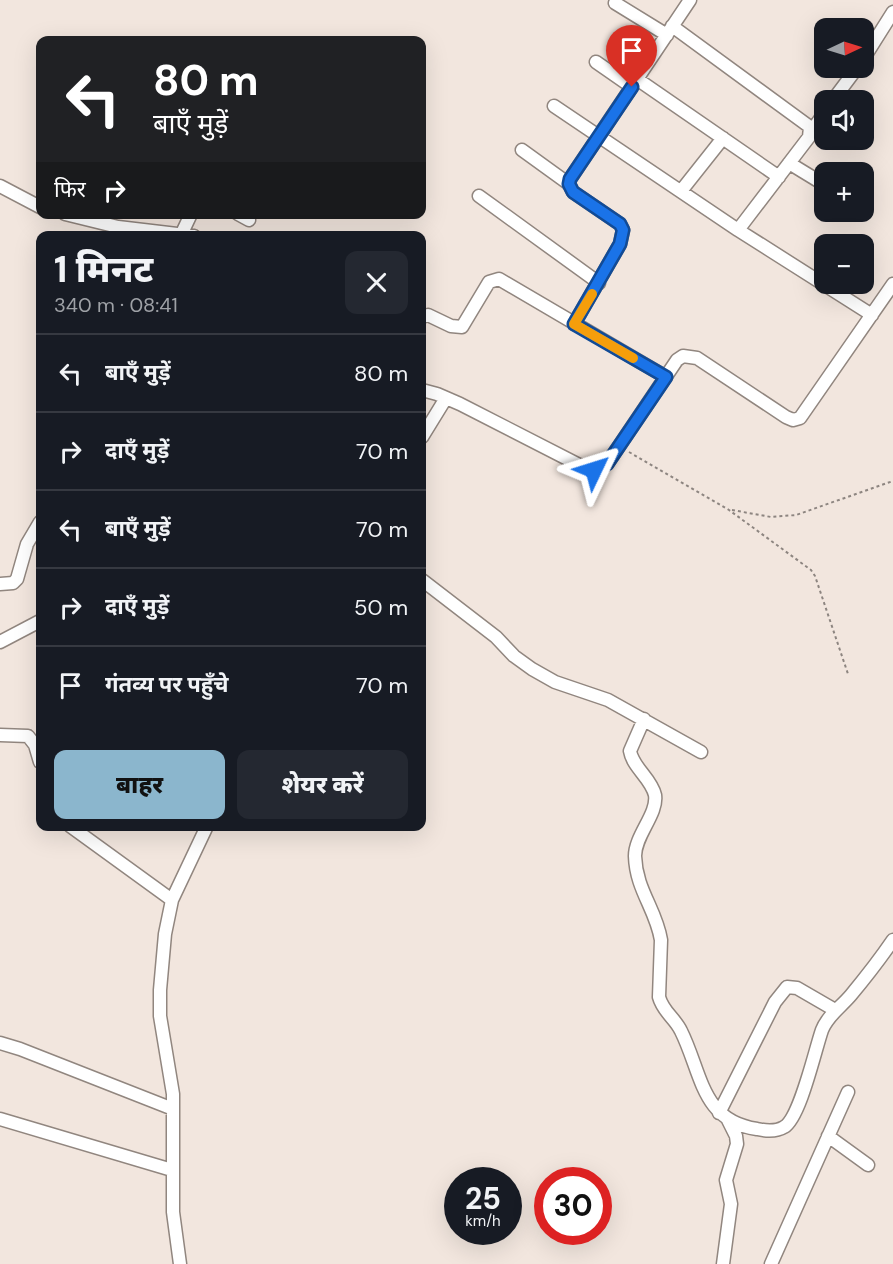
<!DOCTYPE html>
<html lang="hi">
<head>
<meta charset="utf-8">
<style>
	:root { --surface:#171b24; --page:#242831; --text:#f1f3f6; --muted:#9ea1a6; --line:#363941; --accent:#8bb6cd }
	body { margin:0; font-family:"DM Sans","Noto Sans Devanagari",sans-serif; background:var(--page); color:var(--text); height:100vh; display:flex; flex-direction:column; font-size:22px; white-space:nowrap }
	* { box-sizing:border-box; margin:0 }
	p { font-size:20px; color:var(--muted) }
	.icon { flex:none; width:33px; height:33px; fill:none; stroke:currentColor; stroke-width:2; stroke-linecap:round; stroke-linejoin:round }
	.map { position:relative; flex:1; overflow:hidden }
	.drawer { position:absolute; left:36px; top:231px; width:390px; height:600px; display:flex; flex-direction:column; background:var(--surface); border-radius:12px; box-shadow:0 6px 24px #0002 }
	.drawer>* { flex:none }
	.hud { position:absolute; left:36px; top:36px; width:390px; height:183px; border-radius:12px; box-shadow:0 6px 24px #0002; background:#202124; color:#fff; overflow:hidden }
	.needle { width:39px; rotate:86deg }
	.controls { position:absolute; left:814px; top:18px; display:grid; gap:12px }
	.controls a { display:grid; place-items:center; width:60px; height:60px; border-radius:12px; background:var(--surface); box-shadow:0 6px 24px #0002; font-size:30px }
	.speed { position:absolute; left:444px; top:1167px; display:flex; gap:12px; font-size:30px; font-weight:700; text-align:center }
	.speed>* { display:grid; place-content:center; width:78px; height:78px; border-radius:50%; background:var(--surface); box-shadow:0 6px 24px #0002; line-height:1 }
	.speed small { font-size:15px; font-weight:400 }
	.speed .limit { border:9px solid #d22; background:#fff; color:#111 }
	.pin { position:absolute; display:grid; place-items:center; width:51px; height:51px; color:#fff; margin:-62px -26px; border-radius:50% 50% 50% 0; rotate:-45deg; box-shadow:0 0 6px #0007 }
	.pin .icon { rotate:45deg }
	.me { position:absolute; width:66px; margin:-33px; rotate:49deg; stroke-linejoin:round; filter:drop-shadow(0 0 4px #0008) }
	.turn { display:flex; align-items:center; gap:21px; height:126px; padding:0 18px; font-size:27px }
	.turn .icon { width:78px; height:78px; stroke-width:2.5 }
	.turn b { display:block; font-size:42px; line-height:51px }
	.then { display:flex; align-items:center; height:57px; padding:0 18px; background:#0003; gap:12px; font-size:22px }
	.round { display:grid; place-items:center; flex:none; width:63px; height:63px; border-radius:12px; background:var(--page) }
	.summary { display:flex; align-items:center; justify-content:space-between; height:102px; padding:0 18px }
	h1 { font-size:36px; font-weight:800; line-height:45px }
	.primary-button { display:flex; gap:12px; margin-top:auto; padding:12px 18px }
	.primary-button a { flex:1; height:69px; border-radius:12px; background:var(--accent); color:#111; font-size:24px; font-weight:800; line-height:69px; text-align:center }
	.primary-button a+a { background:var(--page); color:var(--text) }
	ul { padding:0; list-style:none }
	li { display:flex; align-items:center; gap:18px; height:78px; padding:0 18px; border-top:2px solid var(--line) }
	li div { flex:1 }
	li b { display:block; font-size:22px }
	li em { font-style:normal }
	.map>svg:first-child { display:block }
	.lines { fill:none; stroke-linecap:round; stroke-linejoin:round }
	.street-casing { stroke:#91867f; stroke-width:15 }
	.path { stroke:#8d8580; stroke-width:2; stroke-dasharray:3 3; stroke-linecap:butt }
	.street { stroke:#fff; stroke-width:12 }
	.route-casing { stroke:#114b97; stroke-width:15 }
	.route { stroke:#1a73e8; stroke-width:10 }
	.slow { stroke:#f59e0b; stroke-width:10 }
</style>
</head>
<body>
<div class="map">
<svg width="893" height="1264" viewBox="0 0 893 1264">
	<rect width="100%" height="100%" fill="#f2e6de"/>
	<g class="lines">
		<defs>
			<path id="street" d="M615,3l52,32
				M672,26l138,101 -1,10 -71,93
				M864,58l29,-46
				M596,62l36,25
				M637,79l142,98
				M833,100l24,-32
				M554,106l184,124 134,85
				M811,132l14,-20
				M522,150l47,34
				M789,163l36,22
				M0,186l40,21
				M681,191l42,-53
				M479,196l120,87
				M65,214l53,13 76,9
				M238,214l11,6
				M182,233l9,-19
				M422,317l6,-2 23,11 11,1 27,-45 10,-3 167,98
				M574,324l46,-80 3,-14 -3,-6 -47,-32 -4,-8 1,-5 120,-179
				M422,390l15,4 23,10 127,65 7,1 13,-6 70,-104 6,-4 14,2 89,59 7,3 7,-2 93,-134
				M422,437l24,-39
				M422,580l74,57 18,19 18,13 23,13 53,18 93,52
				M0,584l13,-1 4,-4 10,-35 13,-22
				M0,642l40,-21
				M644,719l-14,32c3,17 21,27 25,44 3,19 -20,40 -20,61 1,34 21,53 26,84l-2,57c4,15 16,21 22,34 21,42 20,90 76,98 9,2 19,3 27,-2 16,-9 31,-77 38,-97 6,-15 19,-23 29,-35 15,-18 29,-36 42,-55
				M0,735l28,1 7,9 5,17
				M70,826l102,74
				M0,1043l20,6 153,60
				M719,1113l56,-111 12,-15 10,1 38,22
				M0,1119l172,51
				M828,1136l40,29
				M180,1264l-7,-52v-118l-13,-78v-26l5,-56 7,-34 35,-74
				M723,1264l8,-60 -5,-24 11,-36 -1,-8 -8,-16
				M771,1264l77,-172"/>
		</defs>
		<!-- street casing -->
		<use href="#street" class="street-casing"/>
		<!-- path -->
		<path class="path" d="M629,452l100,58 82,60 4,6 33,98
			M732,510l39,7 25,-2 97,-34"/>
		<!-- street -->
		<use href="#street" class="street"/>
	</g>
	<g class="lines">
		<defs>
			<path id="route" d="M594,470l13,-6 59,-87 -92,-53 46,-80 3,-14 -3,-6 -47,-32 -4,-8 1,-5 62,-92"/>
		</defs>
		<!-- route casing -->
		<use href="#route" class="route-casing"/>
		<!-- route -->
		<use href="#route" class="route"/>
		<!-- slow -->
		<path class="slow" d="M592,294l-18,30 59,34"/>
	</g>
</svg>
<div class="controls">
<a><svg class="needle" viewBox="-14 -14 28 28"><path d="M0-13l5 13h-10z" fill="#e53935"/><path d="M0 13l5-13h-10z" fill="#9ea1a6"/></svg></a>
<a><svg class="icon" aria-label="sound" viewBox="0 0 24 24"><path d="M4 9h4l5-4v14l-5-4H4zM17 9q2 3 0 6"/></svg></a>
<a>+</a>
<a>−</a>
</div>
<div class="speed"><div>25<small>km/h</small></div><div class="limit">30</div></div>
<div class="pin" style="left:632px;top:87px;background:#d93025"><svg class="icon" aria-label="arrive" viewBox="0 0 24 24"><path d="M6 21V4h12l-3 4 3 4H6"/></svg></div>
<svg class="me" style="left:594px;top:470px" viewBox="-20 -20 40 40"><path d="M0-17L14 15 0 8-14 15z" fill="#1a73e8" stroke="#fff" stroke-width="4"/></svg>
<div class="hud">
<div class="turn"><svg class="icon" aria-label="left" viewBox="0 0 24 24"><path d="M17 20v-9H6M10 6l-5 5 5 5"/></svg><div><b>80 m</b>बाएँ मुड़ें</div></div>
<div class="then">फिर<svg class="icon" aria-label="right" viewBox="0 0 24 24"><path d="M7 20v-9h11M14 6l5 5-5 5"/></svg></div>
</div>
<section class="drawer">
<div class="summary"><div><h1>1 मिनट</h1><p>340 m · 08:41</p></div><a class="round"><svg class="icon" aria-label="close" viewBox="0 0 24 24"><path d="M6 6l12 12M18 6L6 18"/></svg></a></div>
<ul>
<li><svg class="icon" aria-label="left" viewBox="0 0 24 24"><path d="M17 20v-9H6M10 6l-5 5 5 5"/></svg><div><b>बाएँ मुड़ें</b></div><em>80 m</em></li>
<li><svg class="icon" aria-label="right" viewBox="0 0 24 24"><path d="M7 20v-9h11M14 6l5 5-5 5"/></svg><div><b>दाएँ मुड़ें</b></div><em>70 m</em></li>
<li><svg class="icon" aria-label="left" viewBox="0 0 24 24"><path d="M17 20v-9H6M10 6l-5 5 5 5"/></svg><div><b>बाएँ मुड़ें</b></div><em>70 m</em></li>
<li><svg class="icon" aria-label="right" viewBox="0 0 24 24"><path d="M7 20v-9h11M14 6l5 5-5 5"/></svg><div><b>दाएँ मुड़ें</b></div><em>50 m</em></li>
<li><svg class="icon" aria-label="arrive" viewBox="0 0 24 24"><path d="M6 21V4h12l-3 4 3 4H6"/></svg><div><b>गंतव्य पर पहुँचे</b></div><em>70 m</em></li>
</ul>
<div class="primary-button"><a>बाहर</a><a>शेयर करें</a></div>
</section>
</div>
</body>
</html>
